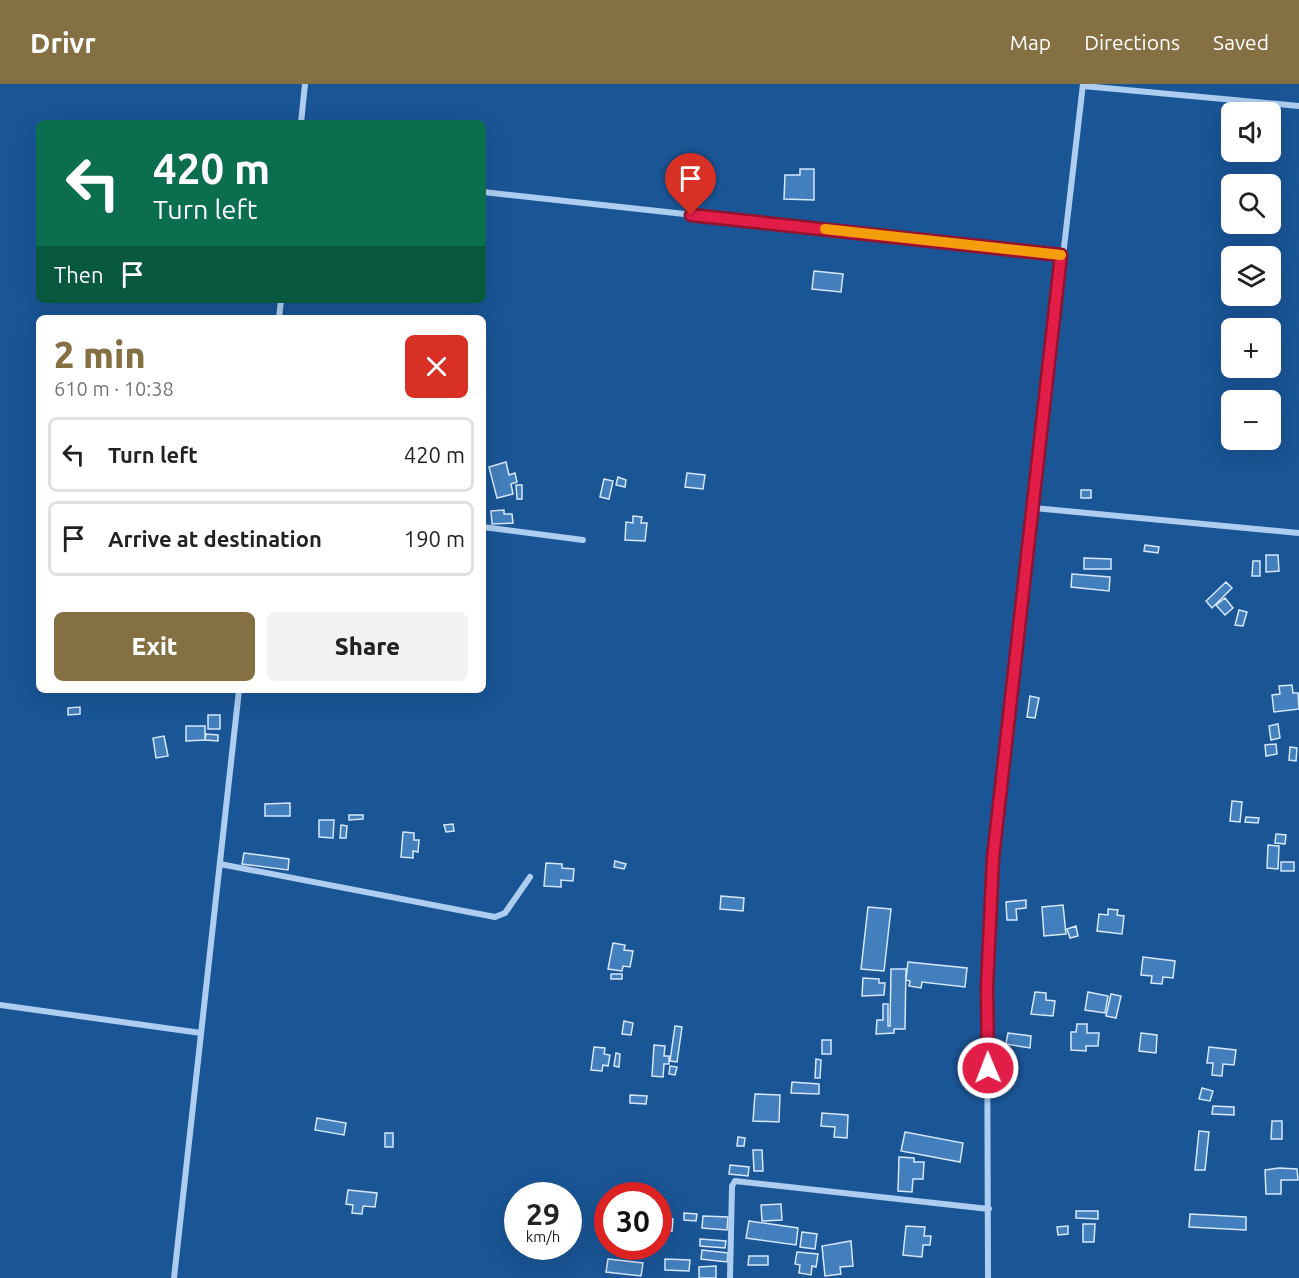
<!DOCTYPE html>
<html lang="en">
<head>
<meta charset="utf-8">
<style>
	:root { --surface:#fff; --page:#f2f2f2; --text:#222; --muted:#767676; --line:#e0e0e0; --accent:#857043 }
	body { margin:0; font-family:Ubuntu,sans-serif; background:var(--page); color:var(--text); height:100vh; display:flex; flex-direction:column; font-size:22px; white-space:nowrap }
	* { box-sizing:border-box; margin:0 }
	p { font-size:20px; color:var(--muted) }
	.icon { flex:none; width:33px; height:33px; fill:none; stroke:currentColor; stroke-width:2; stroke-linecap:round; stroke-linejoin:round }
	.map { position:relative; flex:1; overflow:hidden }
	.sheet { position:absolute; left:36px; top:231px; width:450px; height:378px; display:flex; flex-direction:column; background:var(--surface); border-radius:9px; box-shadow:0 6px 24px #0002 }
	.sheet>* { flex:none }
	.hud { position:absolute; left:36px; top:36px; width:450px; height:183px; border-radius:9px; box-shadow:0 6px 24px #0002; background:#0b6e4f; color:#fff; overflow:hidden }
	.tools { position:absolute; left:1221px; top:18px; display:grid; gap:12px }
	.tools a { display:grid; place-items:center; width:60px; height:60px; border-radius:9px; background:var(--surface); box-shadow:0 6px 24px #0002; font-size:30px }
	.speed { position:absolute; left:504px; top:1098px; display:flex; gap:12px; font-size:30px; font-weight:700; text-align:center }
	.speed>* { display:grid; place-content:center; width:78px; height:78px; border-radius:50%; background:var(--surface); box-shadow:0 6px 24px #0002; line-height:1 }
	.speed small { font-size:15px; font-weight:400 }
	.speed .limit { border:9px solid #d22; background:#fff; color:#111 }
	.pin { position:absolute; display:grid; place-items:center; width:51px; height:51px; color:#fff; margin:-62px -26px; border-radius:50% 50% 50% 0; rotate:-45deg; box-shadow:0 0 6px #0007 }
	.pin .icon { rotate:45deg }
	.me { position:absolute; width:66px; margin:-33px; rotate:359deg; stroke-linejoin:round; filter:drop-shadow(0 0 4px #0008) }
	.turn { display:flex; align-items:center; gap:21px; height:126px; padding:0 18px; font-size:27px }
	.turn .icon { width:78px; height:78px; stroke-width:2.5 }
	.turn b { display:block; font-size:42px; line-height:51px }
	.then { display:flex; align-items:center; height:57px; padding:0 18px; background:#0003; gap:12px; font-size:22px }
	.round { display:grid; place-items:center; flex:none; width:63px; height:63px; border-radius:9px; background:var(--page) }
	.summary { display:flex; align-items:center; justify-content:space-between; height:102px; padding:0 18px }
	h1 { font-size:36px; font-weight:800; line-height:45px; color:var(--accent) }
	.action { display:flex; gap:12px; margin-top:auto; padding:12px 18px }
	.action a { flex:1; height:69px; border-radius:9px; background:var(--accent); color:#fff; font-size:24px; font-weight:800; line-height:69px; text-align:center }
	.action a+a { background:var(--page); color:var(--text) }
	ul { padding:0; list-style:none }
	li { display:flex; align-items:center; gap:18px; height:75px; margin:0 12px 9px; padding:0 6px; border:3px solid var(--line); border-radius:9px }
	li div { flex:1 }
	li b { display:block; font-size:22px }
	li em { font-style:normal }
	header { display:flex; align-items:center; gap:36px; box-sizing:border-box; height:84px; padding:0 30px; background:var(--accent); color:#fff }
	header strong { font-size:28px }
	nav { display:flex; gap:33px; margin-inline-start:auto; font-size:21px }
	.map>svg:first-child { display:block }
	.building { fill:#437ebd; stroke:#d4e7fb; stroke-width:1.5 }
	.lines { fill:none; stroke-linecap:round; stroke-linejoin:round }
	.street { stroke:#adcef0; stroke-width:6 }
	.route-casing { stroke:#92132f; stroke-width:15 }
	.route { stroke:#e11d48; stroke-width:10 }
	.slow { stroke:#f59e0b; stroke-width:10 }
</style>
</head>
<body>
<header>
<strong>Drivr</strong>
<nav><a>Map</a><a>Directions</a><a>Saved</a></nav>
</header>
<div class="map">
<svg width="1299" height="1194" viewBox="0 0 1299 1194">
	<rect width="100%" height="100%" fill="#1a5596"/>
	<!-- building -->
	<path class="building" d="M800,85h14v31l-30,-1 1,-24h15z
		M814,187l29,3 -2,18 -29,-3z
		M506,378l3,13 6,-2 2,9 -6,2 2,10 -16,4 -8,-31z
		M687,389l18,2 -2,14 -18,-2z
		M618,393l8,3 -1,7 -9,-2z
		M604,395l9,2 -4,18 -9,-2z
		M516,401h6v14h-5z
		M1081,406h10v8h-10z
		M504,426v4h8l1,9 -21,1 -1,-13z
		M633,432l9,1 -1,6h6l-2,18 -20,-1 1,-18 7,1z
		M1145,461l14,2 -1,6 -14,-2z
		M1266,471h12l1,16 -13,1z
		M1084,474l27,1v10h-27z
		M1253,477h7v15h-8z
		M1072,490l38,3 -1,14 -38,-4z
		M1226,498l6,6 -20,20 -6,-7z
		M1225,514l8,10 -8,7 -9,-10z
		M1239,526l8,2 -4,14 -8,-1z
		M1292,601l1,8h5l1,16 -25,3 -2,-17 8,-1 -1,-8z
		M1030,612l9,2 -4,20 -8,-1z
		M80,623v7l-12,1v-7z
		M208,631h12v14h-12z
		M1278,640l2,14 -9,2 -2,-14z
		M186,642h19v14l-19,1z
		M206,650l12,1v6l-13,-1z
		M164,652l4,20 -12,2 -3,-20z
		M1276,660l1,10 -11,2 -1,-11z
		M1290,663l7,1 -1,13 -7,-1z
		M1232,717l10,1 -2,20 -10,-1z
		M290,719v13h-25v-12z
		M349,731h14v4l-14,1z
		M1246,733l13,1 -1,5 -13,-1z
		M319,736h15l-1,18 -14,-1z
		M453,740l1,7 -8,1 -2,-7z
		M341,741l6,1 -1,12h-6z
		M403,748l11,1v7h5l-1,12 -5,-1v7l-12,-1z
		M1276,750l10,1 -1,9 -10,-1z
		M1268,761l11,1 -1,23 -11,-1z
		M244,769l45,6 -1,11 -46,-6z
		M615,777l11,3 -2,5 -10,-2z
		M1281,778h13v9h-13z
		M546,779l16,1v4l12,1 -1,12 -12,-1v7l-17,-1z
		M721,812l23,2 -1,13 -23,-2z
		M1026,816v8l-10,1 1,11h-10l-1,-18z
		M1063,821l3,29 -22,2 -2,-29z
		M868,823l23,2 -7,62 -23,-2z
		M1108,825l10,1 -1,5 7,1 -2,18 -25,-3 2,-17 9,1z
		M1076,842l2,10 -8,2 -3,-9z
		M613,859l12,2 -1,5 9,1 -3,16 -7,-1 -1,5 -14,-2z
		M1143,873l32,4 -2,17 -10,-1 -1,7 -11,-1 1,-7 -11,-1z
		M908,878l59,6 -2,19 -43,-5 -1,6 -12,-2 1,-5 -4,-1z
		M891,885h15l-1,60h-11v4l-18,1 1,-14h6v-16h5v22h2z
		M611,890h11v5h-11z
		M863,894l16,1v4h6l-1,12 -22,1z
		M1035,908l11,1v7l9,1 -2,15 -22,-2z
		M1088,908l20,4 -3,17 -20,-3z
		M1111,910l10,2 -5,22 -10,-2z
		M624,937l9,2 -2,12 -9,-1z
		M1077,940h10v9h12l-1,13h-12v5l-15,-1v-18h5z
		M675,942l7,1 -5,35 -7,-1z
		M1008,949l23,3 -1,12 -24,-4z
		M1141,949l16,2 -1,18 -17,-2z
		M822,956h9v14h-9z
		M654,961l11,1 -1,10h5v8h-5l-1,13 -11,-1z
		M594,963l11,1 -1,6 6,1 -2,11 -5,-1 -1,6 -11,-1z
		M1209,963l27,3 -2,15 -11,-1 -1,12 -10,-1 1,-12h-6z
		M616,969l4,1 -1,13 -5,-1z
		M816,975l5,1 -1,18h-5z
		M670,982l7,1 -2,8 -6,-1z
		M792,998l27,2v10l-28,-1z
		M1202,1004l11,3 -3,10 -11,-2z
		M755,1010l25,1 -1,27 -26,-1z
		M630,1011l17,1 -1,8 -16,-1z
		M1213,1022l21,1v8l-22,-1z
		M822,1029l26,2 -1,23 -13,-1 1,-10 -14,-1z
		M317,1034l29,5 -2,12 -29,-5z
		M1272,1037h10v18h-11z
		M1199,1047l10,1 -4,38h-10z
		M905,1048l58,11 -3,19 -59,-11z
		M385,1049h8v14h-8z
		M738,1053l7,1 -1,8h-7z
		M753,1066h9l1,21h-9z
		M899,1073l15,1v4h10l-1,17h-10l-1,13 -14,-1z
		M730,1081l19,2 -1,9 -19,-2z
		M1279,1084l18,1 1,11h-17v14h-15l-1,-24z
		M348,1106l29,3 -2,14 -12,-1 -1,8 -10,-1 1,-8 -7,-1z
		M781,1120l1,16 -20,1 -1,-16z
		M1076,1127h22v8l-22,-1z
		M684,1129l13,1 -1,7 -12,-1z
		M1190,1130l56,3v13l-57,-3z
		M703,1132l25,1 -1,13 -25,-2z
		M658,1135h15l-1,12h-14z
		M749,1137l49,7 -2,17 -50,-7z
		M1083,1140h12l-1,18h-11z
		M906,1142l19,1 -1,9h7l-1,9h-7l-1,12 -19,-2z
		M1068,1142v8l-10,1 -1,-8z
		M802,1148l15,2 -2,15 -15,-2z
		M700,1155l26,2 -1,7 -25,-2z
		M851,1157l2,25 -13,1 1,7 -16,2 -3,-30z
		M702,1166l26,3 -1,9 -26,-3z
		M797,1168l21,2 -2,13 -4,-1 -1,9 -12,-2 1,-8 -5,-1z
		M749,1172h19v9h-20z
		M608,1175l35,4 -2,13 -35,-4z
		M665,1175l25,1 -1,11 -24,-1z
		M716,1182v12h-17v-11z"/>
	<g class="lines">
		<!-- street -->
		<path class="street" d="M1083,2l216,20
			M301,39l4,-39
			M483,108l578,63
			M279,234l2,-18
			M1034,424l265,25
			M483,443l100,13
			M220,780l275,53 10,-4 25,-36
			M0,921l201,28
			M174,1194l65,-588
			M730,1194l2,-92 3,-5 254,28
			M988,1194l-1,-292 6,-128 90,-774"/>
	</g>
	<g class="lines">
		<defs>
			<path id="route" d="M691,131l370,40 -68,603 -6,128 1,82"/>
		</defs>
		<!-- route casing -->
		<use href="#route" class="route-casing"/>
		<!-- route -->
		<use href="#route" class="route"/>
		<!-- slow -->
		<path class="slow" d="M825,145l236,26"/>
	</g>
</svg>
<div class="tools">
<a><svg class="icon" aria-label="sound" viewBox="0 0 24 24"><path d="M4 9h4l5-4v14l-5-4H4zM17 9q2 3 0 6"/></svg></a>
<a><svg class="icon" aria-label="search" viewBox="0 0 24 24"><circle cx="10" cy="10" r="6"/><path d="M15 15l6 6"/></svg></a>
<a><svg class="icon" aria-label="layers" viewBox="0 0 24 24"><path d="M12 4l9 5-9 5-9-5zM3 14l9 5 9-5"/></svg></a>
<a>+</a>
<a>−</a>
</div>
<div class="speed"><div>29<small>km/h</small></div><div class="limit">30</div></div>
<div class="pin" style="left:691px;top:131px;background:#d93025"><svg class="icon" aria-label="arrive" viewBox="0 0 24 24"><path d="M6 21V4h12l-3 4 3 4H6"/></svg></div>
<svg class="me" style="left:988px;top:984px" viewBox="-20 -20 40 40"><circle r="17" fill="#e11d48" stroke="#fff" stroke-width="3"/><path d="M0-11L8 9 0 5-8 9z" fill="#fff"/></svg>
<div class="hud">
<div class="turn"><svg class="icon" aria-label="left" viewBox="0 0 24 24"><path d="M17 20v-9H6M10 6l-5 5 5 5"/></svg><div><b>420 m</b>Turn left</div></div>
<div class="then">Then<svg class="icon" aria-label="arrive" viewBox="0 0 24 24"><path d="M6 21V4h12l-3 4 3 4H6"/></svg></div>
</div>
<section class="sheet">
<div class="summary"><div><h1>2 min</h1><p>610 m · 10:38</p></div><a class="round" style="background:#d93025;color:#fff"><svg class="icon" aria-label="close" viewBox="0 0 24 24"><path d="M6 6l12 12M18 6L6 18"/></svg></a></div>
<ul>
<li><svg class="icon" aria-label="left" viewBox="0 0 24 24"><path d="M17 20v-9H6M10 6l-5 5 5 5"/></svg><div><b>Turn left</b></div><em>420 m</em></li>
<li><svg class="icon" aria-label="arrive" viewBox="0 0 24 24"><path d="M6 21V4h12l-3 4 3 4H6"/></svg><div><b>Arrive at destination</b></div><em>190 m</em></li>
</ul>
<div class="action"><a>Exit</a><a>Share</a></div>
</section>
</div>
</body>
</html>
